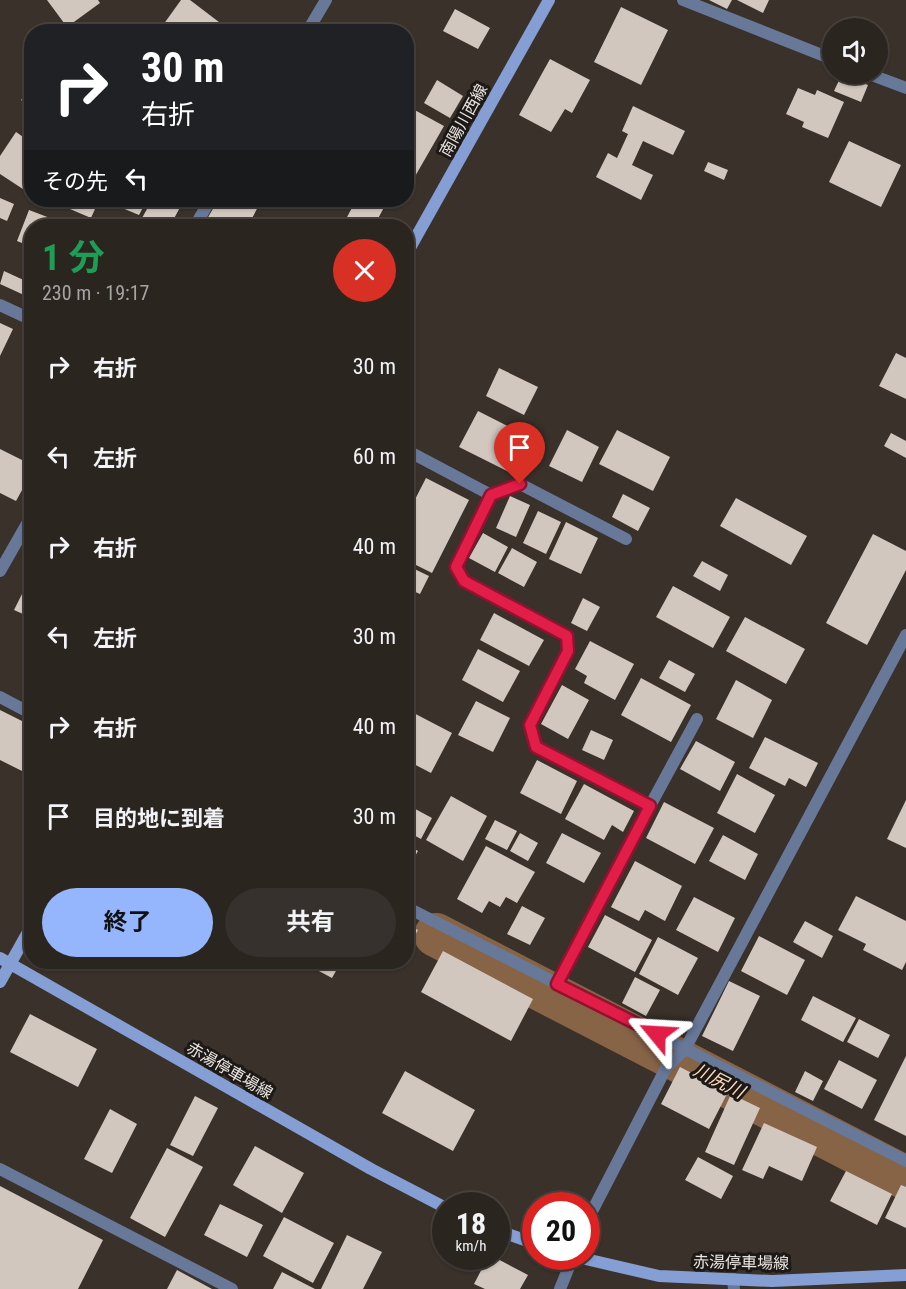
<!DOCTYPE html>
<html lang="ja">
<head>
<meta charset="utf-8">
<style>
	:root { --surface:#2b2520; --page:#37312d; --text:#f1f3f6; --muted:#a6a5a5; --line:#47423e; --accent:#95b6fd }
	body { margin:0; font-family:"Roboto Condensed","Noto Sans JP",sans-serif; background:var(--page); color:var(--text); height:100vh; display:flex; flex-direction:column; font-size:22px; white-space:nowrap }
	* { box-sizing:border-box; margin:0 }
	p { font-size:20px; color:var(--muted) }
	.icon { flex:none; width:33px; height:33px; fill:none; stroke:currentColor; stroke-width:2; stroke-linecap:round; stroke-linejoin:round }
	.map { position:relative; flex:1; overflow:hidden }
	.details { position:absolute; left:24px; top:219px; width:390px; height:750px; display:flex; flex-direction:column; background:var(--surface); border-radius:24px; box-shadow:0 2px 4px #0004,0 0 0 2px var(--line) }
	.details>* { flex:none }
	.guide { position:absolute; left:24px; top:24px; width:390px; height:183px; border-radius:24px; box-shadow:0 2px 4px #0004,0 0 0 2px var(--line); background:#202124; color:#fff; overflow:hidden }
	.tools { position:absolute; left:822px; top:18px; display:grid; gap:12px }
	.tools a { display:grid; place-items:center; width:66px; height:66px; border-radius:50%; background:var(--surface); box-shadow:0 2px 4px #0004,0 0 0 2px var(--line); font-size:30px }
	.speed { position:absolute; left:432px; top:1192px; display:flex; gap:12px; font-size:30px; font-weight:700; text-align:center }
	.speed>* { display:grid; place-content:center; width:78px; height:78px; border-radius:50%; background:var(--surface); box-shadow:0 2px 4px #0004,0 0 0 2px var(--line); line-height:1 }
	.speed small { font-size:15px; font-weight:400 }
	.speed .limit { border:9px solid #d22; background:#fff; color:#111 }
	.pin { position:absolute; display:grid; place-items:center; width:51px; height:51px; color:#fff; margin:-62px -26px; border-radius:50% 50% 50% 0; rotate:-45deg; box-shadow:0 0 6px #0007 }
	.pin .icon { rotate:45deg }
	.me { position:absolute; width:66px; margin:-33px; rotate:297deg; stroke-linejoin:round; filter:drop-shadow(0 0 4px #0008) }
	.turn { display:flex; align-items:center; gap:21px; height:126px; padding:0 18px; font-size:27px }
	.turn .icon { width:78px; height:78px; stroke-width:2.5 }
	.turn b { display:block; font-size:42px; line-height:51px }
	.then { display:flex; align-items:center; height:57px; padding:0 18px; background:#0003; gap:12px; font-size:22px }
	.round { display:grid; place-items:center; flex:none; width:63px; height:63px; border-radius:32px; background:var(--page) }
	.headline { display:flex; align-items:center; justify-content:space-between; height:102px; padding:0 18px }
	h1 { font-size:36px; font-weight:700; line-height:45px; color:#1e9e55 }
	.action { display:flex; gap:12px; margin-top:auto; padding:12px 18px }
	.action a { flex:1; height:69px; border-radius:36px; background:var(--accent); color:#111; font-size:24px; font-weight:700; line-height:69px; text-align:center }
	.action a+a { background:var(--page); color:var(--text) }
	ul { padding:0; list-style:none }
	li { display:flex; align-items:center; gap:18px; height:90px; padding:0 18px }
	li div { flex:1 }
	li b { display:block; font-size:22px }
	li em { font-style:normal }
	.map>svg:first-child { display:block }
	.lines { fill:none; stroke-linecap:round; stroke-linejoin:round }
	.river { stroke:#886447; stroke-width:44 }
	.building { fill:#d2c7bf }
	.lane { stroke:#687899; stroke-width:12 }
	.secondary { stroke:#859ed3; stroke-width:12 }
	.route-casing { stroke:#92132f; stroke-width:15 }
	.route { stroke:#e11d48; stroke-width:10 }
	.labels { text-anchor:middle; stroke-width:6; stroke-linejoin:round; paint-order:stroke }
	.street-label { font-size:16px; fill:#ece6e2; stroke:#1d1916 }
	.water-label { font-size:18px; font-style:italic; fill:#fed9bd; stroke:#1d1916 }
</style>
</head>
<body>
<div class="map">
<svg width="906" height="1289" viewBox="0 0 906 1289">
	<rect width="100%" height="100%" fill="#39312a"/>
	<g class="lines">
		<!-- river -->
		<path class="river" d="M436,935l470,243"/>
	</g>
	<!-- building -->
	<path class="building" d="M47,0h51l2,3 -33,24z
		M181,0h9l42,32h-74z
		M709,0h23l-5,9z
		M737,0h32l-6,13z
		M621,7l47,23 -27,55 -47,-23z
		M455,9l35,19 -12,21 -35,-18z
		M550,59l40,21 -18,33 -7,-4 -14,23 -32,-17z
		M842,74l26,11 -7,17 -27,-11z
		M437,80l26,16 -13,22 -26,-15z
		M32,87v20l-11,-7z
		M798,88l17,7 2,-5 27,12 -16,36 -26,-11 2,-5 -18,-8z
		M633,106l52,25 -12,24 -30,-14 -11,24 21,10 -12,25 -45,-23 12,-24 9,5 11,-24 -6,-3z
		M411,108l33,18 -38,66v-77z
		M16,132l16,11v52l-32,-21v-18z
		M849,141l52,24 -20,42 -52,-25z
		M708,162l20,8 -4,10 -20,-9z
		M0,198l14,6 -7,17 -7,-3z
		M49,200h50l-8,18z
		M103,200h44l-8,15z
		M152,200h32l-14,26h-11l-17,-8z
		M218,200h36l6,3 -12,23h-45z
		M356,200h32l-14,26h-19l-10,-5z
		M29,210l42,16h-39v21l-15,-6z
		M4,271l26,12 -6,12 -24,-11z
		M0,323l13,6 -13,27z
		M896,353l10,5v41l-27,-13z
		M406,359l9,5 -9,17z
		M499,368l39,19 -14,28 -38,-19z
		M478,411l53,27 -18,36 -54,-27z
		M567,430l32,17 -17,35 -33,-16z
		M617,430l53,27 -17,34 -54,-27z
		M891,433l15,8v17l-22,-12z
		M0,449l32,16v7l-16,29 -16,-8z
		M426,478l43,22 -37,73 -26,-13v-43z
		M623,494l27,14 -12,23 -26,-14z
		M510,496l20,9 -14,32 -20,-9z
		M736,498l71,38 -16,29 -71,-39z
		M538,511l23,11 -15,32 -23,-11z
		M566,522l32,16 -17,36 -32,-15z
		M483,533l25,14 -13,25 -26,-14z
		M873,534l33,17v19l-39,75 -41,-22z
		M32,538v21l-9,-3z
		M512,548l25,14 -13,25 -26,-14z
		M702,561l26,14 -8,16 -27,-15z
		M406,565l23,11 -9,18 -14,-6z
		M32,574v44l-18,-8z
		M673,586l57,31 -17,31 -57,-31z
		M583,598l17,9 -13,24 -16,-8z
		M494,613l50,27 -15,26 -49,-26z
		M745,617l60,32 -19,35 -60,-33z
		M590,641l44,23 -19,36 -31,-17 3,-7 -12,-7z
		M478,649l42,22 -17,31 -41,-22z
		M669,660l26,14 -10,18 -26,-14z
		M641,678l50,27 -20,37 -50,-27z
		M736,680l36,20 -19,38 -37,-19z
		M562,685l27,15 -21,39 -27,-15z
		M476,701l34,17 -17,34 -35,-17z
		M406,709l46,24 -21,40 -25,-13z
		M0,710l32,16v27l-10,18 -22,-11z
		M591,730l22,10 -9,20 -22,-10z
		M765,737l53,26 -12,24 -17,-9 -4,8 -36,-18z
		M696,741l39,21 -15,29 -40,-22z
		M537,760l40,21 -16,33 -41,-21z
		M737,774l38,21 -20,38 -38,-20z
		M584,784l50,27 -11,21 -11,-7 -8,15 -39,-21z
		M451,796l36,20 -24,45 -37,-21z
		M906,800v48l-19,-9z
		M664,802l50,26 -19,36 -49,-26z
		M406,804l26,14 -11,21 -15,-8z
		M495,820l22,11 -10,19 -22,-11z
		M520,833l18,10 -10,18 -18,-10z
		M562,833l39,20 -17,30 -38,-20z
		M723,835l35,19 -13,26 -36,-19z
		M406,844l12,7 -12,21z
		M486,846l49,26 -18,31 -11,-6 -6,10 -11,-6 -7,12 -25,-14z
		M635,861l47,25 -17,35 -20,-11 -6,11 -28,-14z
		M856,896l50,25v41l-4,8 -39,-20 3,-6 -28,-14z
		M694,897l41,21 -17,34 -42,-22z
		M522,906l23,12 -15,27 -23,-11z
		M605,915l47,25 -17,32 -47,-25z
		M805,921l28,15 -11,22 -29,-16z
		M406,924l12,6 -12,22z
		M759,936l46,24 -18,35 -46,-24z
		M658,937l40,21 -20,37 -39,-21z
		M443,951l90,48 -22,42 -90,-49z
		M302,962h39l-9,16z
		M635,977l25,13 -14,26 -24,-13z
		M729,981l31,15 -27,55 -31,-15z
		M813,996l43,22 -13,24 -42,-22z
		M30,1014l67,35 -19,38 -68,-35z
		M859,1019l31,16 -12,23 -31,-16z
		M906,1056v80l-32,-16z
		M839,1060l38,20 -15,29 -38,-20z
		M680,1067l48,25 -19,37 -48,-25z
		M405,1071l70,39 -22,41 -71,-38z
		M805,1071l18,10 -10,20 -18,-9z
		M731,1094l29,14 -26,57 -29,-13z
		M195,1096l23,12 -25,48 -23,-11z
		M110,1109l27,15 -25,49 -28,-14z
		M764,1123l53,24 -15,34 -33,-15 -6,13 -21,-9z
		M255,1146l49,27 -22,40 -49,-28z
		M167,1148l36,19 -38,70 -35,-19z
		M698,1157l35,19 -12,23 -36,-19z
		M846,1171l46,23 -15,31 -47,-24z
		M901,1185l5,2v41l-21,-10z
		M0,1186l103,54 -25,49h-78z
		M220,1204l43,21 -16,32 -43,-22z
		M284,1217l50,26 -21,40 -50,-27z
		M347,1235l35,17 -19,37h-42z
		M488,1257h6l34,18 -8,14h-35l-11,-5z
		M177,1270l35,19h-45z
		M282,1272l33,17h-42z"/>
	<g class="lines">
		<!-- lane -->
		<path class="lane" d="M683,0l149,59
			M307,32l19,-32
			M869,74l37,14
			M195,226l15,-26
			M0,305l32,15
			M406,450l85,45 -35,72 8,14 103,55 1,15 -38,74 6,22 114,59 -93,177
			M491,495l29,-11 106,55
			M0,571l32,-56
			M0,697l32,17
			M650,806l47,-87
			M406,907l500,254
			M0,1169l232,120
			M586,1223l80,-155 19,-19 221,-414
			M733,1279l1,10
			M560,1289l13,-32"/>
		<!-- secondary -->
		<path class="secondary" d="M406,255l143,-255
			M0,958l371,211 75,39
			M0,982l32,-57
			M496,1230l40,14
			M577,1257l82,19 113,5 134,-6"/>
	</g>
	<g class="lines">
		<defs>
			<path id="route" d="M520,484l-29,11 -35,72 8,14 103,55 1,15 -38,74 6,22 114,59 -93,178 100,50"/>
		</defs>
		<!-- route casing -->
		<use href="#route" class="route-casing"/>
		<!-- route -->
		<use href="#route" class="route"/>
	</g>
	<g class="labels">
		<!-- street labels -->
		<g class="street-label">
			<text transform="translate(463 120) rotate(-61)" y="6">南陽川西線</text>
			<text transform="translate(230 1070) rotate(30)" y="6">赤湯停車場線</text>
			<text transform="translate(741 1262) rotate(1)" y="6">赤湯停車場線</text>
		</g>
		<!-- water labels -->
		<g class="water-label">
			<text transform="translate(719 1081) rotate(27)" y="6">川尻川</text>
		</g>
	</g>
</svg>
<div class="tools">
<a><svg class="icon" aria-label="sound" viewBox="0 0 24 24"><path d="M4 9h4l5-4v14l-5-4H4zM17 9q2 3 0 6"/></svg></a>
</div>
<div class="speed"><div>18<small>km/h</small></div><div class="limit">20</div></div>
<div class="pin" style="left:520px;top:484px;background:#d93025"><svg class="icon" aria-label="arrive" viewBox="0 0 24 24"><path d="M6 21V4h12l-3 4 3 4H6"/></svg></div>
<svg class="me" style="left:657px;top:1034px" viewBox="-20 -20 40 40"><path d="M0-17L14 15 0 8-14 15z" fill="#e11d48" stroke="#fff" stroke-width="4"/></svg>
<div class="guide">
<div class="turn"><svg class="icon" aria-label="right" viewBox="0 0 24 24"><path d="M7 20v-9h11M14 6l5 5-5 5"/></svg><div><b>30 m</b>右折</div></div>
<div class="then">その先<svg class="icon" aria-label="left" viewBox="0 0 24 24"><path d="M17 20v-9H6M10 6l-5 5 5 5"/></svg></div>
</div>
<section class="details">
<div class="headline"><div><h1>1 分</h1><p>230 m · 19:17</p></div><a class="round" style="background:#d93025;color:#fff"><svg class="icon" aria-label="close" viewBox="0 0 24 24"><path d="M6 6l12 12M18 6L6 18"/></svg></a></div>
<ul>
<li><svg class="icon" aria-label="right" viewBox="0 0 24 24"><path d="M7 20v-9h11M14 6l5 5-5 5"/></svg><div><b>右折</b></div><em>30 m</em></li>
<li><svg class="icon" aria-label="left" viewBox="0 0 24 24"><path d="M17 20v-9H6M10 6l-5 5 5 5"/></svg><div><b>左折</b></div><em>60 m</em></li>
<li><svg class="icon" aria-label="right" viewBox="0 0 24 24"><path d="M7 20v-9h11M14 6l5 5-5 5"/></svg><div><b>右折</b></div><em>40 m</em></li>
<li><svg class="icon" aria-label="left" viewBox="0 0 24 24"><path d="M17 20v-9H6M10 6l-5 5 5 5"/></svg><div><b>左折</b></div><em>30 m</em></li>
<li><svg class="icon" aria-label="right" viewBox="0 0 24 24"><path d="M7 20v-9h11M14 6l5 5-5 5"/></svg><div><b>右折</b></div><em>40 m</em></li>
<li><svg class="icon" aria-label="arrive" viewBox="0 0 24 24"><path d="M6 21V4h12l-3 4 3 4H6"/></svg><div><b>目的地に到着</b></div><em>30 m</em></li>
</ul>
<div class="action"><a>終了</a><a>共有</a></div>
</section>
</div>
</body>
</html>
